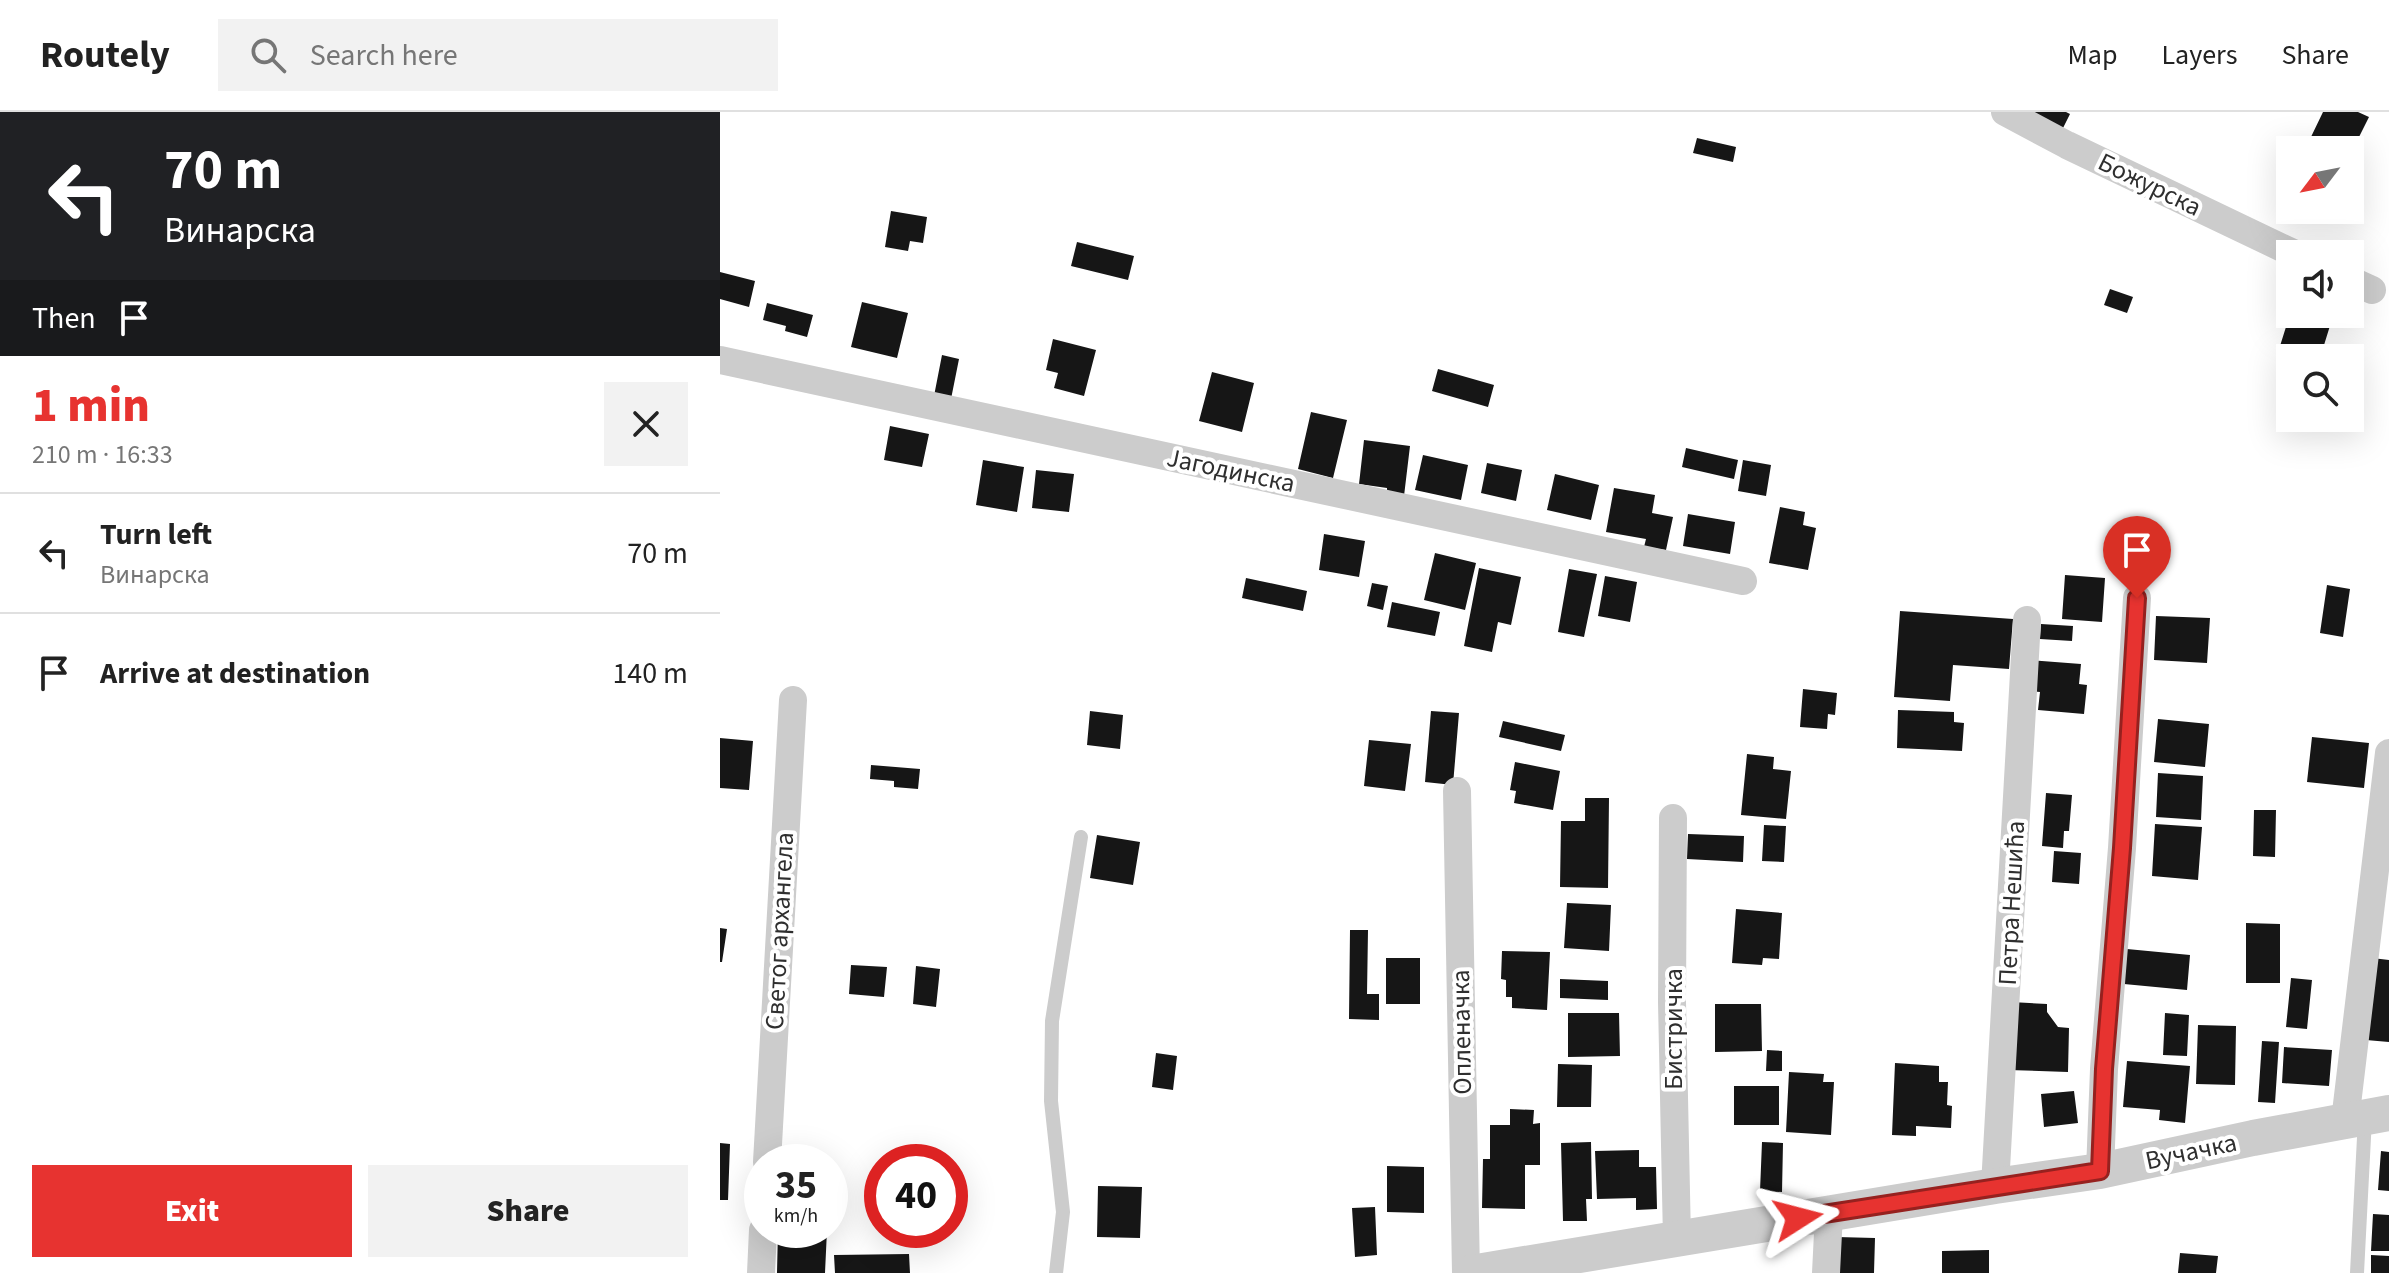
<!DOCTYPE html>
<html lang="en">
<head>
<meta charset="utf-8">
<style>
	:root { --surface:#fff; --page:#f2f2f2; --text:#222; --muted:#767676; --line:#e0e0e0; --accent:#e73330 }
	body { margin:0; font-family:"Source Sans 3",sans-serif; background:var(--page); color:var(--text); height:100vh; display:flex; flex-direction:column; font-size:30px; white-space:nowrap }
	* { box-sizing:border-box; margin:0 }
	p { font-size:26px; color:var(--muted) }
	.icon { flex:none; width:44px; height:44px; fill:none; stroke:currentColor; stroke-width:2; stroke-linecap:round; stroke-linejoin:round }
	.map { position:relative; flex:1; overflow:hidden }
	.panel { display:flex; flex-direction:column; background:var(--surface); width:720px }
	.panel>* { flex:none }
	.top-card { background:#202124; color:#fff; overflow:hidden }
	.needle { width:52px; rotate:238deg }
	.controls { position:absolute; left:1556px; top:24px; display:grid; gap:16px }
	.controls a { display:grid; place-items:center; width:88px; height:88px; border-radius:0px; background:var(--surface); box-shadow:0 8px 32px #0002; font-size:40px }
	.speed { position:absolute; left:24px; top:1032px; display:flex; gap:16px; font-size:40px; font-weight:700; text-align:center }
	.speed>* { display:grid; place-content:center; width:104px; height:104px; border-radius:50%; background:var(--surface); box-shadow:0 8px 32px #0002; line-height:1 }
	.speed small { font-size:20px; font-weight:400 }
	.speed .limit { border:12px solid #d22; background:#fff; color:#111 }
	.pin { position:absolute; display:grid; place-items:center; width:68px; height:68px; color:#fff; margin:-82px -34px; border-radius:50% 50% 50% 0; rotate:-45deg; box-shadow:0 0 8px #0007 }
	.pin .icon { rotate:45deg }
	.me { position:absolute; width:88px; margin:-44px; rotate:81deg; stroke-linejoin:round; filter:drop-shadow(0 0 6px #0008) }
	.turn { display:flex; align-items:center; gap:28px; height:168px; padding:0 32px; font-size:36px }
	.turn .icon { width:104px; height:104px; stroke-width:2.5 }
	.turn b { display:block; font-size:56px; line-height:68px }
	.then { display:flex; align-items:center; height:76px; padding:0 32px; background:#0003; gap:16px; font-size:30px }
	.round { display:grid; place-items:center; flex:none; width:84px; height:84px; border-radius:0px; background:var(--page) }
	.headline { display:flex; align-items:center; justify-content:space-between; height:136px; padding:0 32px }
	h1 { font-size:48px; font-weight:800; line-height:60px; color:var(--accent) }
	.button { display:flex; gap:16px; margin-top:auto; padding:16px 32px }
	.button a { flex:1; height:92px; border-radius:0px; background:var(--accent); color:#fff; font-size:32px; font-weight:800; line-height:92px; text-align:center }
	.button a+a { background:var(--page); color:var(--text) }
	ul { padding:0; list-style:none }
	li { display:flex; align-items:center; gap:24px; height:120px; padding:0 32px; border-top:2px solid var(--line) }
	li div { flex:1 }
	li b { display:block; font-size:30px }
	li em { font-style:normal }
	header { display:flex; align-items:center; gap:48px; box-sizing:border-box; height:112px; padding:0 40px; background:var(--surface); border-bottom:2px solid var(--line) }
	header strong { font-size:38px }
	nav { display:flex; gap:44px; margin-inline-start:auto; font-size:28px }
	.search { width:560px; height:72px; background:var(--page); display:flex; align-items:center; gap:20px; box-sizing:border-box; padding:0 28px; border-radius:0px; color:var(--muted); font-size:30px }
	main { display:flex; flex:1; min-height:0 }
	.map>svg:first-child { display:block }
	.building { fill:#161616 }
	.lines { fill:none; stroke-linecap:round; stroke-linejoin:round }
	.service { stroke:#ccc; stroke-width:14 }
	.minor { stroke:#ccc; stroke-width:28 }
	.tertiary { stroke:#ccc; stroke-width:36 }
	.route-casing { stroke:#96211f; stroke-width:20 }
	.route { stroke:#e73330; stroke-width:14 }
	.labels { text-anchor:middle; stroke-width:8; stroke-linejoin:round; paint-order:stroke }
	.street-label { font-size:26px; fill:#2f2f2f; stroke:#fff }
</style>
</head>
<body>
<header>
<strong>Routely</strong>
<div class="search"><svg class="icon" aria-label="search" viewBox="0 0 24 24"><circle cx="10" cy="10" r="6"/><path d="M15 15l6 6"/></svg>Search here</div>
<nav><a>Map</a><a>Layers</a><a>Share</a></nav>
</header>
<main>
<section class="panel">
<div class="top-card">
<div class="turn"><svg class="icon" aria-label="left" viewBox="0 0 24 24"><path d="M17 20v-9H6M10 6l-5 5 5 5"/></svg><div><b>70 m</b>Винарска</div></div>
<div class="then">Then<svg class="icon" aria-label="arrive" viewBox="0 0 24 24"><path d="M6 21V4h12l-3 4 3 4H6"/></svg></div>
</div>
<div class="headline"><div><h1>1 min</h1><p>210 m · 16:33</p></div><a class="round"><svg class="icon" aria-label="close" viewBox="0 0 24 24"><path d="M6 6l12 12M18 6L6 18"/></svg></a></div>
<ul>
<li><svg class="icon" aria-label="left" viewBox="0 0 24 24"><path d="M17 20v-9H6M10 6l-5 5 5 5"/></svg><div><b>Turn left</b><p>Винарска</p></div><em>70 m</em></li>
<li><svg class="icon" aria-label="arrive" viewBox="0 0 24 24"><path d="M6 21V4h12l-3 4 3 4H6"/></svg><div><b>Arrive at destination</b></div><em>140 m</em></li>
</ul>
<div class="button"><a>Exit</a><a>Share</a></div>
</section>
<div class="map">
<svg width="1669" height="1161" viewBox="0 0 1669 1161">
	<rect width="100%" height="100%" fill="#fff"/>
	<!-- building -->
	<path class="building" d="M1311,0h35l4,2 -7,14z
		M1603,0h35l11,5 -19,38v-5h-18l-22,-11z
		M977,26l39,9 -3,15 -40,-9z
		M171,99l36,6 -4,26 -13,-2 -2,10 -23,-4z
		M357,130l57,14 -6,24 -57,-14z
		M0,160l35,9 -6,26 -29,-8z
		M1390,177l23,8 -6,16 -23,-8z
		M142,190l46,11 -11,45 -46,-11z
		M47,191l46,12 -6,22 -22,-6 1,-5 -23,-6z
		M1570,202l43,2 -13,42 -40,-12z
		M333,227l43,11 -12,46 -30,-8 4,-15 -12,-3z
		M222,243l17,4 -8,40 -17,-3z
		M718,257l56,16 -6,22 -56,-16z
		M492,260l42,11 -12,49 -43,-11z
		M591,300l36,8 -14,58 -35,-9z
		M170,314l39,8 -7,33 -38,-7z
		M644,328l46,6 -6,50 -17,-2v-6l-28,-4z
		M966,336l52,12 -4,19 -52,-12z
		M703,343l45,10 -7,35 -46,-10z
		M263,348l41,7 -7,45 -41,-7z
		M1023,348l28,5 -5,31 -28,-5z
		M767,351l35,7 -6,31 -35,-8z
		M316,358l38,4 -5,38 -37,-4z
		M835,362l44,11 -8,35 -44,-10z
		M894,376l41,7 -3,18 21,4 -7,33 -22,-3 2,-8 -40,-7z
		M1060,395l25,5 -2,13 13,3 -8,42 -39,-7z
		M968,402l47,8 -5,32 -47,-8z
		M604,422l41,7 -6,36 -40,-7z
		M715,441l41,10 -11,47 -41,-10z
		M759,456l42,9 -10,48 -13,-3 -6,30 -28,-6z
		M849,457l28,5 -13,63 -26,-5z
		M1345,463l40,3 -3,44 -40,-3z
		M885,464l32,6 -7,40 -32,-6z
		M526,466l61,13 -4,20 -61,-13z
		M652,471l16,3 -5,24 -16,-4z
		M1607,473l23,4 -7,48 -23,-4z
		M672,490l48,10 -5,24 -48,-9z
		M1180,499l113,8 -4,50 -56,-4 -3,36 -56,-4z
		M1436,504l54,2 -3,45 -53,-3z
		M1321,512l32,2 -1,15 -32,-2z
		M1310,548l51,4 -2,20 8,1 -3,29 -46,-4 2,-18 -12,-1z
		M1083,577l34,4 -2,22 -7,-1 -1,15 -27,-2z
		M1178,598l56,2v10l10,1 -2,28 -65,-3z
		M370,599l33,4 -3,34 -33,-4z
		M711,599l28,2 -6,72 -28,-3z
		M1438,607l51,5 -4,43 -51,-5z
		M783,609l62,14 -4,16 -62,-14z
		M1592,625l57,6 -5,45 -57,-6z
		M0,626l33,3 -4,49 -29,-2z
		M649,628l42,4 -6,47 -41,-5z
		M1027,642l27,3 -1,12 18,2 -5,48 -45,-4z
		M795,650l45,9 -7,39 -39,-7 2,-12 -6,-1z
		M151,653l49,4 -2,20 -24,-2v-6l-24,-2z
		M1438,661l45,3 -2,44 -45,-3z
		M1326,681l26,2 -3,36h-5l-1,17 -21,-2z
		M865,686h24l-1,90 -48,-1 1,-66h24z
		M1534,698h22l-1,47 -22,-1z
		M1435,712l47,3 -4,53 -46,-4z
		M1044,713l22,1 -2,36 -22,-1z
		M968,722l56,2 -1,26 -56,-3z
		M377,723l43,7 -7,43 -43,-7z
		M1334,739l27,2 -2,31 -27,-2z
		M847,791l44,2 -2,46 -45,-3z
		M1016,797l46,4 -3,46 -16,-1 -1,7 -30,-2z
		M1526,811l34,1v59h-34z
		M0,816l7,1 -5,33h-2z
		M630,818h18l-1,64h12v26l-30,-1z
		M1407,837l63,6 -3,35 -63,-6z
		M782,839l48,1 -3,58 -35,-2v-11h-6v-17l-5,-1z
		M666,846h34v46h-34z
		M1652,846l17,2v82l-23,-2z
		M131,853l36,2 -3,30 -35,-3z
		M196,854l24,3 -4,38 -23,-3z
		M1571,866l21,2 -5,49 -21,-2z
		M840,867l48,2v19l-48,-2z
		M1291,890l36,2v8l11,15 11,1 -1,44 -60,-2z
		M995,892h46l1,47 -47,1z
		M848,901h51l1,43 -52,1z
		M1445,901l24,2 -2,41 -24,-1z
		M1478,913l38,1 -1,59 -39,-1z
		M1542,929l17,1 -4,61 -17,-1z
		M1564,935l48,3 -3,36 -47,-3z
		M1047,938l15,1v20h-16z
		M436,941l21,3 -4,34 -21,-3z
		M1407,949l63,5 -5,57 -26,-3 1,-10 -37,-3z
		M1175,951l44,3v16h9l-1,23 5,1 -1,22 -35,-2v10l-24,-1z
		M838,952l34,1 -1,42h-34z
		M1069,960l35,2 -1,8h11l-3,53 -45,-3z
		M1014,974h45v39h-45z
		M1354,979l4,32 -34,4 -3,-33z
		M790,997l24,1 -1,14 7,-1v42h-15v44l-43,-1 1,-49h7v-34h20z
		M871,1030l1,57h-6l1,22h-24l-2,-78z
		M1042,1030l21,1 -1,49 -22,-1z
		M0,1031l10,1 -2,56h-8z
		M919,1038v17h17l1,42 -21,1v-12l-39,1 -2,-48z
		M1661,1039l8,1v39l-11,-1z
		M667,1054l37,1v46l-37,-1z
		M378,1074l44,1 -2,51 -43,-1z
		M655,1095l2,48 -22,2 -3,-49z
		M1653,1102l16,1v36h-18z
		M58,1118h49l-2,43h-48z
		M1117,1125l38,1 -1,35h-38z
		M1269,1138v23h-47v-22z
		M1460,1141l38,3 -2,17h-38z
		M189,1142l1,19h-75l-1,-18z
		M1651,1143l18,1v17h-18z"/>
	<g class="lines">
		<!-- service -->
		<path class="service" d="M336,1161l7,-61 -12,-111 1,-80 29,-184
			M1637,1161l8,-155"/>
		<!-- minor -->
		<path class="minor" d="M1285,0l62,33 228,109
			M1630,168l22,10
			M0,248l1023,221
			M737,679l9,482
			M953,706l-1,184 5,237
			M1625,1009l44,-368
			M47,1050l26,-462
			M1380,1059l4,-102 18,-221 15,-250
			M1275,1074l32,-566
			M41,1161l2,-43
			M1106,1161l3,-60"/>
		<!-- tertiary -->
		<path class="tertiary" d="M751,1161l524,-87 105,-15 153,-33 136,-25"/>
	</g>
	<g class="lines">
		<defs>
			<path id="route" d="M1078,1106l302,-47 4,-102 18,-221 15,-250"/>
		</defs>
		<!-- route casing -->
		<use href="#route" class="route-casing"/>
		<!-- route -->
		<use href="#route" class="route"/>
	</g>
	<g class="labels">
		<!-- street labels -->
		<g class="street-label">
			<text transform="translate(1430 72) rotate(26)" y="9">Божурска</text>
			<text transform="translate(511 358) rotate(12)" y="9">Јагодинска</text>
			<text transform="translate(1291 791) rotate(-87)" y="9">Петра Нешића</text>
			<text transform="translate(59 819) rotate(-87)" y="9">Светог архангела</text>
			<text transform="translate(953 917) rotate(-90)" y="9">Бистричка</text>
			<text transform="translate(741 920) rotate(-91)" y="9">Опленачка</text>
			<text transform="translate(1471 1039) rotate(-12)" y="9">Вучачка</text>
		</g>
	</g>
</svg>
<div class="controls">
<a><svg class="needle" viewBox="-14 -14 28 28"><path d="M0-13l5 13h-10z" fill="#e53935"/><path d="M0 13l5-13h-10z" fill="#767676"/></svg></a>
<a><svg class="icon" aria-label="sound" viewBox="0 0 24 24"><path d="M4 9h4l5-4v14l-5-4H4zM17 9q2 3 0 6"/></svg></a>
<a><svg class="icon" aria-label="search" viewBox="0 0 24 24"><circle cx="10" cy="10" r="6"/><path d="M15 15l6 6"/></svg></a>
</div>
<div class="speed"><div>35<small>km/h</small></div><div class="limit">40</div></div>
<div class="pin" style="left:1417px;top:486px;background:#d93025"><svg class="icon" aria-label="arrive" viewBox="0 0 24 24"><path d="M6 21V4h12l-3 4 3 4H6"/></svg></div>
<svg class="me" style="left:1078px;top:1106px" viewBox="-20 -20 40 40"><path d="M0-17L14 15 0 8-14 15z" fill="#e73330" stroke="#fff" stroke-width="4"/></svg>
</div>
</main>
</body>
</html>
